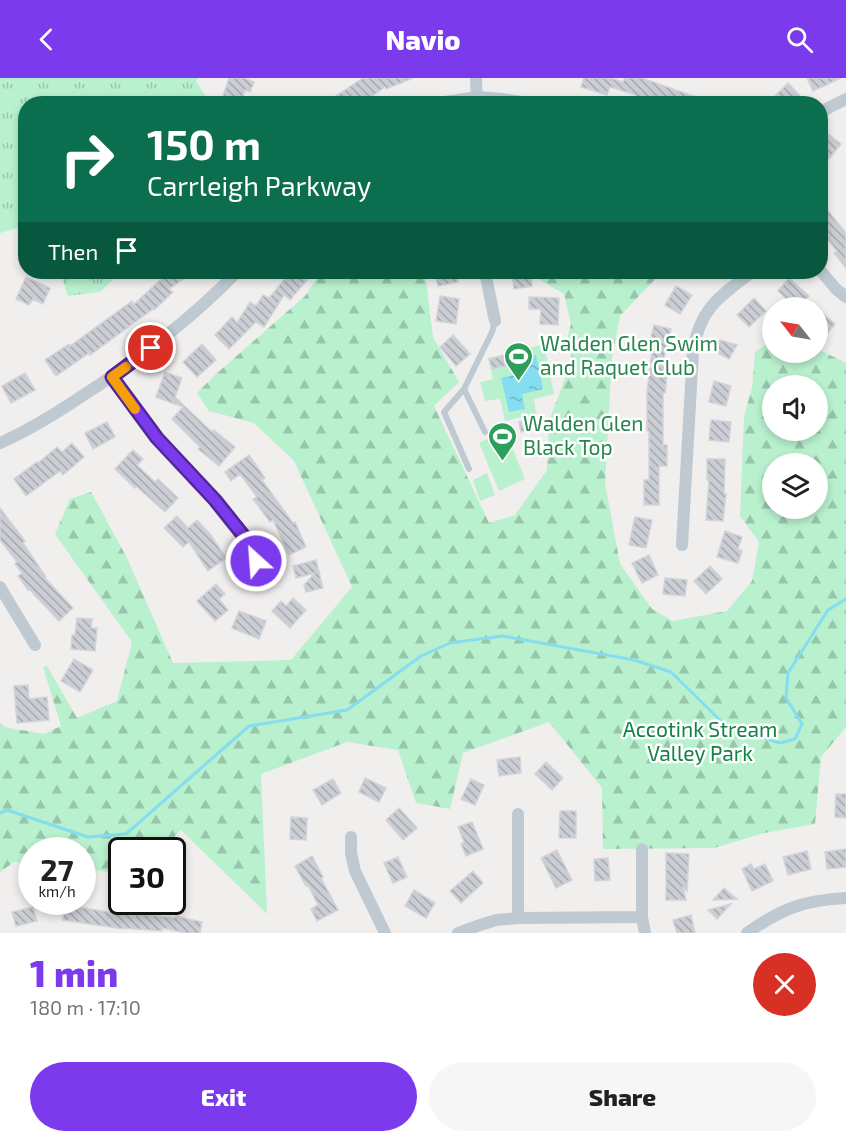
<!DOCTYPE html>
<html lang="en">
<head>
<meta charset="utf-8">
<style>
	:root { --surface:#fff; --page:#f6f6f6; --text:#202124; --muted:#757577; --accent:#7c3aed }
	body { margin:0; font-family:"Exo 2",sans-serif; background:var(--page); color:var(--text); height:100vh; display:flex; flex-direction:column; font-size:22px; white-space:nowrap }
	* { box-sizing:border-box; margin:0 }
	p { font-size:20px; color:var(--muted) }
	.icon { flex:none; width:33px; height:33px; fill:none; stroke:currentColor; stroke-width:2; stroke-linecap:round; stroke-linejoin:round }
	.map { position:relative; height:855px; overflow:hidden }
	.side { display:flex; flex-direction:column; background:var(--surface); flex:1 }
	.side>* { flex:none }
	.top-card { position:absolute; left:18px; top:18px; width:810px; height:183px; border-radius:24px; box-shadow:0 3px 9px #0003; background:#0b6e4f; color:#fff; overflow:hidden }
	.needle { width:39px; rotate:301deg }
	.buttons { position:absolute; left:762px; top:219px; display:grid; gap:12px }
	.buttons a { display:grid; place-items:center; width:66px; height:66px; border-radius:50%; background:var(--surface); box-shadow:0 3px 9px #0003; font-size:30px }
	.speed { position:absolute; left:18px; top:759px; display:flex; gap:12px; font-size:30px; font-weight:700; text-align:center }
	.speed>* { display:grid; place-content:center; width:78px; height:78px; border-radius:50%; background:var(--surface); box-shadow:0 3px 9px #0003; line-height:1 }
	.speed small { font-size:15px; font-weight:400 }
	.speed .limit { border:3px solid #111; border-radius:9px; background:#fff; color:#111 }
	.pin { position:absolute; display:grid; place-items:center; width:51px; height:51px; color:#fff; margin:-26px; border:3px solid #fff; border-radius:50%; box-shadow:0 2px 6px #0007 }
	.me { position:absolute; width:66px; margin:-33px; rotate:334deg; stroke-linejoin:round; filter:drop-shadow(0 0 4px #0008) }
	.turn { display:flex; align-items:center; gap:21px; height:126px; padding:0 30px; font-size:27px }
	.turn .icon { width:78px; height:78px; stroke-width:2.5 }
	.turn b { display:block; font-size:42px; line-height:51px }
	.then { display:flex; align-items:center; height:57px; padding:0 30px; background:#0003; gap:12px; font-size:22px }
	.round { display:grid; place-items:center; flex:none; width:63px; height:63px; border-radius:32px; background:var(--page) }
	.headline { display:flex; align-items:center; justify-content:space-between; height:102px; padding:0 30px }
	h1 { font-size:36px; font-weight:800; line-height:45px; color:var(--accent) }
	.button { display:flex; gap:12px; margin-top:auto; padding:12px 30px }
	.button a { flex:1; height:69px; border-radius:36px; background:var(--accent); color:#fff; font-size:24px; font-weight:800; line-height:69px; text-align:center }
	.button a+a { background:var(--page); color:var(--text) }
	header { display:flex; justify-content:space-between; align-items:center; height:78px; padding:0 30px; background:var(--accent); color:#fff; font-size:27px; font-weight:800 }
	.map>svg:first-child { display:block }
	.grass { fill:url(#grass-tufts) }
	.forest { fill:url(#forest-firs); fill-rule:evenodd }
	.pitch { fill:#b9f1ce }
	.water { fill:url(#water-ripples) }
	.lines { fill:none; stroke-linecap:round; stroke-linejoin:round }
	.stream { stroke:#84ddf1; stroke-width:3 }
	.building { fill:url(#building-back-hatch); stroke:#d2d4da; stroke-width:1.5 }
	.service { stroke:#bec9d1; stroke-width:6 }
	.minor { stroke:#bec9d1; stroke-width:12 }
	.route-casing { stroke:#51269a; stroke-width:15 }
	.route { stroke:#7c3aed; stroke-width:10 }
	.slow { stroke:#f59e0b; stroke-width:10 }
	.labels { text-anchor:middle; stroke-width:5; stroke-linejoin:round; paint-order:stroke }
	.leisure-label { font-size:21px; fill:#27864d; stroke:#fff; text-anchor:start }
	.park-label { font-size:21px; fill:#128247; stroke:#fff }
</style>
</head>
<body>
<header><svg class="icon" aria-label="back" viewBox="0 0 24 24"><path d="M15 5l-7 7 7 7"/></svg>Navio<svg class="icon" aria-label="search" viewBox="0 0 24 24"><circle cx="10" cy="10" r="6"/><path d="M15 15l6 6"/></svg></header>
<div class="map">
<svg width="846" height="855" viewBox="0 0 846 855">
	<defs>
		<pattern id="grass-tufts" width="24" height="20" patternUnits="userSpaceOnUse" patternTransform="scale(1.5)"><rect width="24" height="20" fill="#b9f1ce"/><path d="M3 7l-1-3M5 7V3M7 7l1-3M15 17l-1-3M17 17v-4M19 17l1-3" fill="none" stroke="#98c6aa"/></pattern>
		<pattern id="forest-firs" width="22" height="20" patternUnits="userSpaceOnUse" patternTransform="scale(1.5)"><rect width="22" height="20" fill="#b9f1ce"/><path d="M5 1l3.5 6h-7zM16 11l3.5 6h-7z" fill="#98c6aa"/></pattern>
		<pattern id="water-ripples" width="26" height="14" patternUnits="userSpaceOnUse" patternTransform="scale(1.5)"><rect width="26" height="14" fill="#84ddf1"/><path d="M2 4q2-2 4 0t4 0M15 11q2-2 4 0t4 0" fill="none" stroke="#6eb6c6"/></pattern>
		<pattern id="building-back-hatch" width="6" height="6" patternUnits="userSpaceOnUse" patternTransform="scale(1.5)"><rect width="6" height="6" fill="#cacdd3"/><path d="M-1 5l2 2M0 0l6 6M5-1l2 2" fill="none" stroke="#a6a9ae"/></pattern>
	</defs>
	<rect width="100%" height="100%" fill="#f1eeee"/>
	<!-- grass -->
	<path class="grass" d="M0,0h198l-2,3 14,22 -184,1 -1,122 -25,7z
		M60,194h61l-21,20 -32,4z"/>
	<!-- forest -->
	<path class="forest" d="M321,194h104l8,65 26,45 -25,24 55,117 26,-8 32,-45 2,-49 23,-61 -4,-24 3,-12 -7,-30 -24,-14v-8h122l-42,44 -8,41 -7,126 15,81 32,45 21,12 54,-10 25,-30 7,-39 -19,-26 4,-100 8,-28 3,-36 17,-12v12h46v-3l28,14v364l-25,30 -6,67 -51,9 -50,15 -111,1 -1,-61 -53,-66 -86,31 -13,56 -34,-6 -18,-53 -51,-8 -86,32 6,140 -86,-84 -20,20h-39l-1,23 -38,-4 -1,-19h-50l-1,14 -17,-2 -14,10v-149l5,4 39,7 17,-8 -18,-59 4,-1 30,52 40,-17 15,-59 -77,-108 15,-35 21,-7 36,66 46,105 118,-3 61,-73 -58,-126 -40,-38 -45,-12 -12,-18 18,-18 90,-79zM772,308h46v44h-46zM772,386h46v44h-46z"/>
	<!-- pitch -->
	<path class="pitch" d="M544,266l10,50 -20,5 2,15 -31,7 -5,-22 -15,2 -5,-19 13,-3 -5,-21z
		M505,352l20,49 -26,12 -20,-48z
		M487,395l8,22 -15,6 -7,-21z"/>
	<!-- water -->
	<path class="water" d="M536,277l7,34 -21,5 3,15 -16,3 -8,-34 24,-6 -3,-14z"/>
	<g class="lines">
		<!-- stream -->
		<path class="stream" d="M0,735l7,-3 81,27 38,-3 123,-108 98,-16 74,-54 29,-13 52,-7 132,24 37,12 54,53 55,18 15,-4 7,-15 -16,-26 2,-25 40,-63 18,-11"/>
	</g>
	<!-- building -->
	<path class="building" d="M229,0h15l10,4 -4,10 -5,-2 -5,14h-6l-12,-5z
		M363,0h50l-27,11 -1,-2 -24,17h-37z
		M584,0h27l12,4 2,-4h17l68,24v2h-62l-13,-4 1,-5 -26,-8 -3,8 -26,-8z
		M807,0h34l-28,13z
		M788,5l13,14 -7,7h-27z
		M827,55l14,11 -14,17 -7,-5v-16z
		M820,123l26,32v35l-12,-15 3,-2 -17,-21z
		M169,194h24l-24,17 4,3 -19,18 -1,-1 -63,46 -1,-2 -33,23 -11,-16 24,-16 1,2 62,-45 2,3z
		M280,194h17l10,8 -17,20 -6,-5 -20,32 -8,-5 -27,27 -14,-14 17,-18 5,6 13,-21 6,4 7,-11 6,3 17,-21z
		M435,194h20l3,10 -20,4z
		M512,194h19l1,14 -18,3z
		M26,199l24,11 -7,16 -10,-5 -4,6 -13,-6z
		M789,200l20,18 -4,4 10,8h-19l-18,-17z
		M676,208l16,9 -12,19 -15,-9z
		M440,218l19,3 -3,25 -20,-3z
		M529,219l30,1 -1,27 -18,-1 1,-15h-12z
		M754,220l12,13 -17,16 -12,-12z
		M818,231l17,15 -10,12 -7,-6z
		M654,247l17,4 -9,37 6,1 -3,26h-2v52h4v21h-8v39h-15v-25h5v-49h-2v-39l5,-41 -4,-1z
		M453,257l17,19 -14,12 -16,-19z
		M720,262l17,5 -8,14 -15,-8z
		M202,266l14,16 -19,17 -14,-15z
		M518,274l3,10 -29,7 -3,-10z
		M165,294l17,6 -7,19 37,35 2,-2 21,17 -16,19 -21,-17 2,-2 -28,-28 11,-12 -27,-10z
		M25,295l10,17 -24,13 -9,-17z
		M714,303l17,5 -5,20 -17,-4z
		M535,340l3,10 -17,4 -2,-10z
		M711,342l20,2 -2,20 -20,-2z
		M107,344l8,15 -22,12 -8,-16z
		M72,365l12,14 -21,18 -3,-4 -34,25 -12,-17 23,-17 1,1 19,-16 5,5z
		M133,372l10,9 -6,6 18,17 3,-3 20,19 -13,14 -29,-26 -1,2 -20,-19z
		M249,377l16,23 -3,2 31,43 2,-1 11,25 -17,8 -16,-35 -3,2 -17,-23 4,-2 -17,-23 -9,7 -6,-9z
		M707,381h18l-1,35h2l-3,27 -17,-1 3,-40h-2z
		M0,430l25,33 -2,2 23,34 -1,1 28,30 -14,13 -30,-32 -1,1 -10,-14 4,-3 -7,-9 2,-2 -17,-22z
		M177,438l11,12 9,-8 14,15 15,23 -18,13 -19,-29 -6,5 -19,-19z
		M635,439l17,3 -6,28 -17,-3z
		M725,453l17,6 -4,12 4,2 -4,12 -21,-6z
		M649,477l9,20 -16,8 -10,-20z
		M316,482l7,28 -17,4 -2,-7 11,-12 -19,5 -3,-12z
		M710,488l12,13 -16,15 -12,-13z
		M665,500l22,2 -2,16 -22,-2z
		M216,506l9,10 -6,5 9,11 -13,11 -18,-20z
		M293,520l13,12 -16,18 -18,-17 9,-10 5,5z
		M239,533l27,10 -7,18 -27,-11z
		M77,540l15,1 -1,9h6l-2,23 -24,-2 1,-14h3z
		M74,581l19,11 -13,22 -19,-11z
		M28,607l1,14 18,-2 2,23 -32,3 -3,-37z
		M520,679l1,16 -22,3 -2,-16z
		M546,684l17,16 -11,12 -17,-16z
		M365,700l21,10 -7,14 -20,-10z
		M333,701l8,14 -19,12 -9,-15z
		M471,701l13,6 -9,20 -14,-6z
		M836,716h10v24l-11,-1z
		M399,730l18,20 -14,12 -17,-20z
		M560,733h16v27h-17z
		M291,739l16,1 -1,22 -16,-1z
		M472,744l11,27 -17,7 -5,-12 3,-2 -6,-15z
		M846,771v18l-19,2 -2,-17z
		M557,772l15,30 -16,8 -15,-30z
		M807,773l4,18 -23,6 -5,-18z
		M666,775l23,1 -2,37 -4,-4 3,13h-20z
		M312,778l11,21 -2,1 17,32 -21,11 -6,-12 7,-4 -10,-20 -2,1 -11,-20z
		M398,779l9,20 -14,6 -9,-20z
		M608,780l2,22 -15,1 -1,-22z
		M751,786l3,5 11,-5 8,17 -21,10 -10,-22z
		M473,793l10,12 -22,20 -11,-12z
		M724,810l13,11 -24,1z
		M414,812l21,13 -9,15 -21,-12z
		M731,826l-14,15 -9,-9z
		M64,827l71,11v-2l40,4 1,-2 26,6 -2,11h-15l-23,-5v3l-39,-3v1l-60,-9z
		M33,829l4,14 -21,5 -4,-14z
		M691,837l4,18h-18l-4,-13z"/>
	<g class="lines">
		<!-- service -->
		<path class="service" d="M464,311l21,43
			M469,391l-25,-57 20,-23 28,-57 3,-11"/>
		<!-- minor -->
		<path class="minor" d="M476,0l1,26
			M432,26l45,-7 25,2 32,5
			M820,35l10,-6 16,-8
			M820,192l16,19 10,8
			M485,194l10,49
			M112,299l45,61 58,62 32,40 9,21 1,13
			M0,365c27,-12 52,-27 76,-43 58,-37 113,-79 161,-128
			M682,467l11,-194c7,-43 27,-55 59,-79
			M0,509l35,58
			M518,736v104
			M351,759v16l4,18 30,62
			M642,771v68l3,16
			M458,855l16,-6 22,-7 22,-2 124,-1
			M747,855c34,-24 57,-33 99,-35"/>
	</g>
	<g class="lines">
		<defs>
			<path id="route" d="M151,270l-39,29 45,61 58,62 32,40 9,21"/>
		</defs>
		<!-- route casing -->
		<use href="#route" class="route-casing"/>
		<!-- route -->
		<use href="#route" class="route"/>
		<!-- slow -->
		<path class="slow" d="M126,289l-14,10 23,32"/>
	</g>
	<!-- icons -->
	<defs>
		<symbol id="stadium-pin" viewBox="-11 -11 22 30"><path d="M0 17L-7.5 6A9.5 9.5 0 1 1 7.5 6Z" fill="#2e9e5b" stroke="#fff"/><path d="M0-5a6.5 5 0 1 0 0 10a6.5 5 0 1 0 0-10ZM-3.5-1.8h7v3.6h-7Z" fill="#fff"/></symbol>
	</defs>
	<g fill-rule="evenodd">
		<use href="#stadium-pin" x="502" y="262" width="33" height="45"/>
		<use href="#stadium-pin" x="486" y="342" width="33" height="45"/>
	</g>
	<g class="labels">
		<!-- leisure labels -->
		<g class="leisure-label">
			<text x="540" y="273">Walden Glen Swim<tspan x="540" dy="24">and Raquet Club</tspan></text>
			<text x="523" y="353">Walden Glen<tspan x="523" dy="24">Black Top</tspan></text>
		</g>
		<!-- park labels -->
		<g class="park-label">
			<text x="700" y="659">Accotink Stream<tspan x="700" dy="24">Valley Park</tspan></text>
		</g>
	</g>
</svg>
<div class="buttons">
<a><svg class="needle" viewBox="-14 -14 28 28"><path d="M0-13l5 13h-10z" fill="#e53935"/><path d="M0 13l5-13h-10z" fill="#757577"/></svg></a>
<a><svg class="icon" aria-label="sound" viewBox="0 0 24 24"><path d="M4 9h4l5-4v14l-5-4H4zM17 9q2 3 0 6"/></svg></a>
<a><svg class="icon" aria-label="layers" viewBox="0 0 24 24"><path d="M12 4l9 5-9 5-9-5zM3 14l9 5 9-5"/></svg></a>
</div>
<div class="speed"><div>27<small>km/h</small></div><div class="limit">30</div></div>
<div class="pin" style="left:151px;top:270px;background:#d93025"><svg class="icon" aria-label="arrive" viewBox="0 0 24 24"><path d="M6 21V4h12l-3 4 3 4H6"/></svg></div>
<svg class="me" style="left:256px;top:483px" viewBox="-20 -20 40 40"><circle r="17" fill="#7c3aed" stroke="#fff" stroke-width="3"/><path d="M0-11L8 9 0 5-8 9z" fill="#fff"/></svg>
<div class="top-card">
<div class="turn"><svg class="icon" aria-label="right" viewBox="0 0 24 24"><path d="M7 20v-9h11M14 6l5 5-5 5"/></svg><div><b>150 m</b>Carrleigh Parkway</div></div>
<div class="then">Then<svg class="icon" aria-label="arrive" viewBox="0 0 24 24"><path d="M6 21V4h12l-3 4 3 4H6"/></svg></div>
</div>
</div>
<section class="side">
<div class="headline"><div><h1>1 min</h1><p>180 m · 17:10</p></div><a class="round" style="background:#d93025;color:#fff"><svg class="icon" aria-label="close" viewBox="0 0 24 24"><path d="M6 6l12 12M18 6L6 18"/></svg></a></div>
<div class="button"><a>Exit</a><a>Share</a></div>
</section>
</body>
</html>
